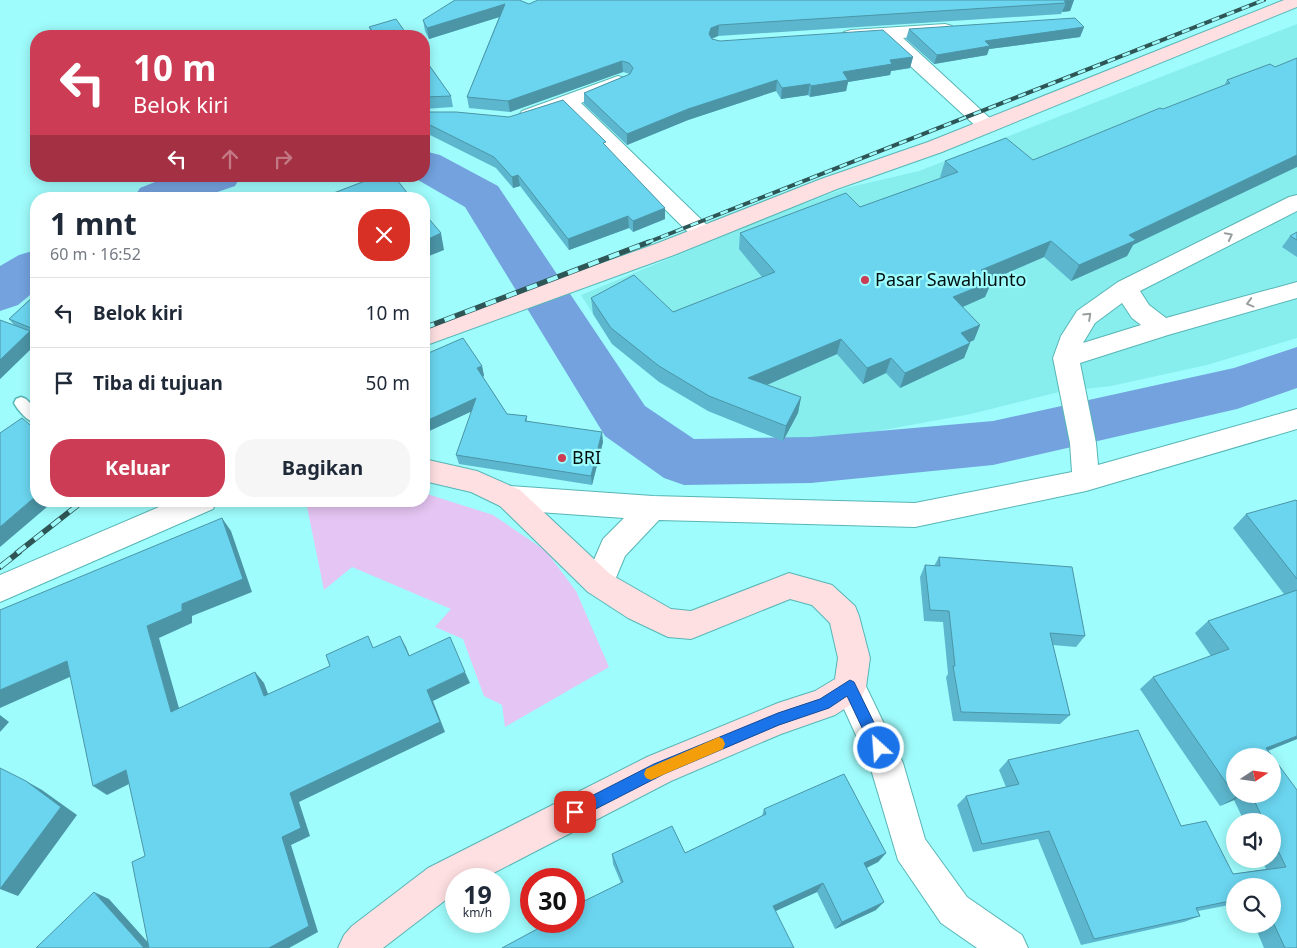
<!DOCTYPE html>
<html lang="id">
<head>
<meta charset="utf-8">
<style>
	:root { --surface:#fff; --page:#f6f6f7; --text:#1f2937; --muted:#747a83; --line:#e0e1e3; --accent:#cc3c54 }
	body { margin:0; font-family:"Noto Sans",sans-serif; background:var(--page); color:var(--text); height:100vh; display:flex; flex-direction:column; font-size:19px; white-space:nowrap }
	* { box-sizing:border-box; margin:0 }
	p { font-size:16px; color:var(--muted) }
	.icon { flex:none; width:28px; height:28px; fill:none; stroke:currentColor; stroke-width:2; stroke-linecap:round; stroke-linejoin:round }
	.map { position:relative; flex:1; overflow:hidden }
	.sheet { position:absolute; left:30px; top:192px; width:400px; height:315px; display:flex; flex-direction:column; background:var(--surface); border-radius:20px; box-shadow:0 2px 12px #0003 }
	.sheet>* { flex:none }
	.top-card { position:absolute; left:30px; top:30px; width:400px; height:152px; border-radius:20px; box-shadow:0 2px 12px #0003; background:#cc3c54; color:#fff; overflow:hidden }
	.needle { width:32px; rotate:77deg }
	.tools { position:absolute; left:1226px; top:748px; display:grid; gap:10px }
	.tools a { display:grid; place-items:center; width:55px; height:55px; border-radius:50%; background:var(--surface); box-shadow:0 2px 12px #0003; font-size:25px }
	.speed { position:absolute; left:445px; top:868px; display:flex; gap:10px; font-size:25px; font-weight:700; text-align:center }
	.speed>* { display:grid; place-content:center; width:65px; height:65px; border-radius:50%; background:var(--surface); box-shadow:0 2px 12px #0003; line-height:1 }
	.speed small { font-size:12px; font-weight:400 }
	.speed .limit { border:8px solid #d22; background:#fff; color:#111 }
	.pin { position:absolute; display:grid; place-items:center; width:42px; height:42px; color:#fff; margin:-21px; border-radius:10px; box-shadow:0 2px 8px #0006 }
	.me { position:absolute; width:55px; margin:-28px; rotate:334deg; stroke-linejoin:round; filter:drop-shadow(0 0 4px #0008) }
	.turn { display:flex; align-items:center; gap:18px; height:105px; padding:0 20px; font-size:22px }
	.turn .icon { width:65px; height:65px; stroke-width:2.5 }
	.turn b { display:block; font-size:35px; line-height:42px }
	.lanes { display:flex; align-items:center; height:48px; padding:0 20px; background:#0003; justify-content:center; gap:25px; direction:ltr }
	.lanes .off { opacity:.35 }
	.round { display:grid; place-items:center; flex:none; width:52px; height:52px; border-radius:20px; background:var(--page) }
	.head { display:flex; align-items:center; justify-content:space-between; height:85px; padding:0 20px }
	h1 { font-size:30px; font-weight:700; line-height:38px }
	.action { display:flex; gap:10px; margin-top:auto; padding:10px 20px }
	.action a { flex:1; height:58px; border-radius:20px; background:var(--accent); color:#fff; font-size:20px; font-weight:700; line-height:58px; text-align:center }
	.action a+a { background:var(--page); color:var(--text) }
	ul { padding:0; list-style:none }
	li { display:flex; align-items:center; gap:15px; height:70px; padding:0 20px; border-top:1px solid var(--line) }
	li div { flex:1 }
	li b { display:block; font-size:19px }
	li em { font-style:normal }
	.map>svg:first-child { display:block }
	.built { fill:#87eded }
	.green { fill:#e5c5f3 }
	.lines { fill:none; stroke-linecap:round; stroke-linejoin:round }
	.river { fill:#73a2df; fill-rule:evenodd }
	.lane-casing { stroke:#58b5b5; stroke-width:3 }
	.street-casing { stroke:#58b5b5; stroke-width:2 }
	.secondary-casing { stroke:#58b5b5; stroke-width:2 }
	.lane { fill:#fff; fill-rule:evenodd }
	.street { fill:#fff; fill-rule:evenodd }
	.secondary { fill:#ffe0e2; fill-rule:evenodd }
	.rail-far2-casing { stroke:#2f5656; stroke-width:4 }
	.rail-far1-casing { stroke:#2f5656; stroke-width:5.5 }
	.rail-casing { stroke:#2f5656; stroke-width:6 }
	.rail-far2 { stroke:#9ffcfc; stroke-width:2.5; stroke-dasharray:8; stroke-linecap:butt }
	.rail-far1 { stroke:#9ffcfc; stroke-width:4; stroke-dasharray:11; stroke-linecap:butt }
	.rail { stroke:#9ffcfc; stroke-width:4.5; stroke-dasharray:14; stroke-linecap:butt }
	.wall { fill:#5cb7ce }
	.shaded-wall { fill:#4b95a7 }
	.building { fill:#6bd5ef; stroke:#4b95a7 }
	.oneway { stroke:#999f9f }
	.route { fill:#1a73e8; stroke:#114b97 }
	.slow { fill:#f59e0b }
	.poi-dot { fill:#cc3c54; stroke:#9ffcfc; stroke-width:2 }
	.labels { text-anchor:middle; stroke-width:4.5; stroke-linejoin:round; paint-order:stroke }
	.poi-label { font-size:18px; fill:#001010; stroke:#9ffcfc; text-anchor:start }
</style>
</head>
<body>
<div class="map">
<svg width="1297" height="948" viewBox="0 0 1297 948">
	<rect width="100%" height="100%" fill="#9ffcfc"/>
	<!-- built -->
	<path class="built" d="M1297,24v314l-90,27 -96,21 -52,6 -88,22 -159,29 -29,-2 -75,-30 -96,-67 -31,-49 208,-86 57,-21 73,-17z"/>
	<!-- green -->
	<path class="green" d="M424,493l69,22 53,36 30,40 33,76 -104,60 -3,-22 -18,-9 -21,-57 -28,-12 16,-18 -99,-42 -28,23 -18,-88 118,-1z"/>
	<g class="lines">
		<!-- river -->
		<path class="river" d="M424,151l16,4 58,31 147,220 49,33 117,-2 182,-16 241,-53 63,-21v41l-60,21 -244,56 -182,18 -127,2 -20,-7 -59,-42 -140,-229 -54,-31h13z
			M170,176h71l-6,10 -38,13h-64l7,-11z
			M36,250v40l-18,15 -18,6v-45l19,-11z"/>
		<defs>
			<path id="lane" d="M21,397l5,2 10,10v15c-8,-3 -18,-13 -22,-21l2,-4z"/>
			<path id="street" d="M945,24l7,2 2,4 -2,4 -49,4 91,84 3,4 -3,4 -7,2 -7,-2 -98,-90 -31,2 -7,-2 -2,-4 2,-4 7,-2z
				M618,76l7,2 3,4 -3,4 -44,17 130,126 3,5 -3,5 -8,3 -8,-3 -131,-130 -35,12 -7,-2 -3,-4 3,-4z
				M1297,195v16l-157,80 9,14 17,13 131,-36v16l-129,37 -88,28 16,80 2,22 199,-56v20l-211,62 -171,36 -256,-7 -34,36 -15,36 -11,4 -11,-4 -4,-9 19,-44 21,-21 -114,-8 -10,-4 -4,-8 4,-8 10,-4 143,10 262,7 157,-31 -2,-29 -17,-85 8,-22 16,-25 41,-29 171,-85zM1122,303l10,15 9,7 -58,18 12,-20z
				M173,501h44l-4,8 -213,93v-27z
				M850,672l11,4 42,87 22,76 42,58 55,38 6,13h-51l-36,-25 -43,-63 -28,-94 -36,-79 5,-11z"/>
			<path id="secondary" d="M1284,0h13v7l-355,145 -105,37 -163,66 -250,91v-19l234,-84 163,-64 107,-37z
				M424,459l53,12 43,19 90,84 61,35 20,2 98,-38 43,12 23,21 4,10 11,42 -4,29 -5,11 -26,17 -54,19 -110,47 -189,98h-26v13l-73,56h-45l6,-13 8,-9 76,-58 219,-111 131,-54 37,-12 20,-12 3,-21 -8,-35 -18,-18 -22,-6 -99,40 -23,-2 -40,-19 -40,-26 -88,-86 -29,-14 -47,-11z"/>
		</defs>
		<!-- lane casing -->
		<use href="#lane" class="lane-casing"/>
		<!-- street casing -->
		<use href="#street" class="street-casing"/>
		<!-- secondary casing -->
		<use href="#secondary" class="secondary-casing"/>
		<!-- lane -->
		<use href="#lane" class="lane"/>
		<!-- street -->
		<use href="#street" class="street"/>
		<!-- secondary -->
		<use href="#secondary" class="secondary"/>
		<defs>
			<path id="rail-far2" d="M646,243l618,-243"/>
			<path id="rail-far1" d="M424,328l225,-86
				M17,553l66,-52"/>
			<path id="rail" d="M0,567l19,-15"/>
		</defs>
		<!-- rail-far2 casing -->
		<use href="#rail-far2" class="rail-far2-casing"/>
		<!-- rail-far1 casing -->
		<use href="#rail-far1" class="rail-far1-casing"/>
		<!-- rail casing -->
		<use href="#rail" class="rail-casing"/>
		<!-- rail-far2 -->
		<use href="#rail-far2" class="rail-far2"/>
		<!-- rail-far1 -->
		<use href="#rail-far1" class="rail-far1"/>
		<!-- rail -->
		<use href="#rail" class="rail"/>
	</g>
	<!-- wall -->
	<path class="wall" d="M1074,0l-4,11 -8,1 -1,2 -343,22 -6,3 8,2 193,16 -3,11 -19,3 -1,4 -42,7 -2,9 -36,6 -2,-2 -27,4 -5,-8 -88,29 -61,25 -43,-41v-11l46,-19 -7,-2 -113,40 -41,-4 -2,-11 32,-80 -70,22 -4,-8 -2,-11 106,-16z
		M369,27l39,9h-36z
		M1084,27l-4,10 -91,12 -2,6 -53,9 -28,-25 3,-10z
		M424,58l27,38 2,11 -29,2z
		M1270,64l-137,181 -6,11 -56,25 -27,-24 -53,23 1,1 -7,16 -23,10 18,18 -6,15 -4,2 -6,16 -64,30 -14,-15 -23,11 -26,-30 -70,31 34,12 -3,16 -15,28 -75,-30 -49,-29 -47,-38 -19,-30 -2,-16 82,14 89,-35 -23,-28 1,-16 120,-26 81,-29 -1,-1 5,-16 88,-1 191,-74 3,-6z
		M424,112l182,35 59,61v11l-32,13 -4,-4 -60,22 -49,-64 -7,2 -17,-20 -72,-36z
		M1297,232v25l-15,-10 8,-11z
		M36,294v50l-36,35v-59l14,5 -5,-6z
		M424,355l58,11 2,10 -1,1 24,37 20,2v5l76,21 -11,43 -133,-21 -3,-9 16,-44 -45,21 -3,-5z
		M1297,501v238l-29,12 -33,43h37v-38l25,192h-33l-10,-24h18v-38h-37v18l-37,7 2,5 -16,6 -103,23 -43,-106 -65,13 -16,-47 9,-9 40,-9 -7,-17 9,-10 173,66 52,48 33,-5 -5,-10h11v-38h-28l-10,-21 -14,6 -80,-117 13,-12 58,-21 -16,-23 13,-12 76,-27 -51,-66 13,-14z
		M939,557l146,79 -9,11 -23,-2 17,70 -10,9 -107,-3 -7,-44 2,-3 -5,-52 -19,-1 -4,-44 5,-12 9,1z
		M764,809l122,44 -8,9 -11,6 9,42 -41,19 -18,-37 -41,19 -224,10 69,-38 -8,-19 -1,-10 73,-1 77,-37z"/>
	<!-- shaded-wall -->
	<path class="shaded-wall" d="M1074,0l-4,11 -8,1 4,-9 -2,-2z
		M505,4l1,11 -77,24 -2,-11z
		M719,25l-1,11 -8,3 -1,-5 2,-6z
		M1084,27l-4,10 -91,12 -2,6 -53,9 3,-9 48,-14z
		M913,57l-3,11 -19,3 -1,4 -42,7 -2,9 -36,6 1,-11 32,-14 47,-12z
		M622,61l1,11 -113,40 -2,-11z
		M777,80l-1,11 -88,29 -61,25v-11l61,-25z
		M810,84l-2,11 -27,4 1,-11z
		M1297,155v12l-164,78 -6,11 -56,25 8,-16 50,-30z
		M518,175l2,11 -7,2 -1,-11z
		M665,208v11l-32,13v-11z
		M628,216l1,12 -60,22 -1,-11z
		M441,233l3,17 -20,8v-17z
		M1051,241l-7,16 -70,30 7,-17z
		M992,281l-7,16 -38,17 6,-17z
		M980,325l-6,15 -19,9 6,-16z
		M30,331l6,8v5l-36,35v-19z
		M841,339l-4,15 -91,40 2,-16z
		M970,343l-6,15 -64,30 5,-15z
		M891,358l-5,15 -23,11 4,-16z
		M482,366l2,10 -5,2 -2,-10z
		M801,397l-3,16 -15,28 3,-15z
		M476,398l3,10 -52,24 -3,-10z
		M602,432l1,10 -11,43 -1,-9z
		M36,496v5h18l-54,46v-20z
		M222,518l9,13 21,61 -60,24v7l-33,15 24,84 -12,-10 -24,-86 35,-22z
		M400,636l6,11 8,20 -5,-11z
		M67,661l14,11 -81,36v-18z
		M255,672l9,11 9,24 -9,-11z
		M465,672l5,11 -37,18 12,31 -146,70 11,34 -19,9 27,87 -29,16h-20l13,-111 8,-44 137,-103z
		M0,715l9,7 -9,10z
		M1297,736v3l-44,17 13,-8z
		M126,770l13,9 -32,16 -14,-9z
		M26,781l16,9 35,25 -59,81 -18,-7z
		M1244,794h2l-12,6 -14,6 16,-9z
		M886,853l-8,9 -21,10 7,-9z
		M823,883l-6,9 -48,22 4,-8z
		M94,892l15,7 44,49h-9z
		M884,902l-8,8 -41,19 7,-7z"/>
	<!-- building -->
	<path class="building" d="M455,0h64l10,4 9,-4h536l-10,1 2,2 -347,22 -8,3 -2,6 3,5 8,2 163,-11 30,27 -23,3 2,4 -49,8 5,8 -37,6 -1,-2 -28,4 -5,-8 -89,29 -61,25 -43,-41 46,-19 3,-6 -4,-5 -7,-2 -114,40 -41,-4 38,-93 -78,24 -4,-8z
		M1075,18l9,9 -99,14 5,5 -53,9 -28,-26z
		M396,19l12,17h-31l-8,-9z
		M424,58l27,38 -27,1z
		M1297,58v97l-168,80 7,5 -57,25 -28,-24 -70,29 11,11 -39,16 27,28 -19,8 9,10 -65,30 -14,-15 -24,10 -26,-29 -93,39 53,19 -15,29 -77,-30 -50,-30 -48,-38 -20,-30 43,-23 39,37 102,-40 -35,-39 106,-40 14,14 98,-35 -13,-11 61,-23 27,22 127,-52 3,1 67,-26 -3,-3 43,-16 5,3z
		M563,100l43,42 -3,1 62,65 -32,13 -5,-5 -60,23 -50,-64 -6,2 -18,-20 -70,-35v-10h32l53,5z
		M378,176h16l18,23h-94z
		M183,193l4,6h-17z
		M424,213l17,20 -17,8z
		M1297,232v8l-7,-4z
		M36,294v36l-27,-11z
		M0,320l30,11 -30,29z
		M463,338l19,28 -5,2 30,46 20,2 -2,5 77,11 -11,44 -135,-21 20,-57 -52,24v-67z
		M22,418l14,12v66l-36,31v-94z
		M1296,500l1,1v78l-51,-65z
		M222,518l21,61 -61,25v7l-35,15 24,86 84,-40 9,24 66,-30 -4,-11 42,-19 5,12 27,-12 9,20 41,-19 15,35 -38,18 13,32 -150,71 11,35 -19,9 27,89 -40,22h-120l-17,-86 13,-6 -19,-86 -33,16 -26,-125 -67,29v-80z
		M939,557l133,10 13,69 -35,-3 20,82 -109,-3 -8,-46h2l-6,-55 -19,-1 -5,-45 15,1z
		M1297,590v146l-31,12 6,8h-37v38h9l-8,3 -83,-120 76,-28 -21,-28z
		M1138,730l43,96 25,-5 27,53 53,-7 -14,-29v-17h-8l-13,-27h21v-38l25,34v158h-12l-13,-28v-34h-37v14l-39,8 4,8 -106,23 -45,-108 -67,13 -16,-48 53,-12 -11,-24z
		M0,768l26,13 35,26 -61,82z
		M844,774l42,79 -22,10 20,39 -42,20 -19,-39 -50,23 21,42h-292l50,-27h22v-15l49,-24 -11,-28 60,-28 13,27 81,-39 -2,-5z
		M94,892l50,56h-108l1,-1z"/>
	<!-- one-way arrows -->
	<defs><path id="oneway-chevron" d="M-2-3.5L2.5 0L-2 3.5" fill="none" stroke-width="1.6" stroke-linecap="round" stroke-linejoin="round" transform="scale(1.25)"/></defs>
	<g class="oneway">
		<use href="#oneway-chevron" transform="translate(1229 236) rotate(-27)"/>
		<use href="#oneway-chevron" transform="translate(1250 303) rotate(165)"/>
		<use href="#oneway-chevron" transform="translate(1088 316) rotate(-43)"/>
	</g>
	<!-- route -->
	<path class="route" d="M850,680l4,2 30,61 2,5 -2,5 -5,2 -5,-2 -27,-57 -18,12 -50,17 -115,49 -84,43 -5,2 -5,-2 -2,-5 2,-5 84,-43 124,-51 42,-14z"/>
	<!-- slow -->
	<path class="slow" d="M719,737l4,2 2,5 -2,5 -72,31 -5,-2 -2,-4 2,-5z"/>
	<!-- markers -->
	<g class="poi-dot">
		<circle cx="865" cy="280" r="5"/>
		<circle cx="562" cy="458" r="5"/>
	</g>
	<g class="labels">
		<!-- poi labels -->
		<g class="poi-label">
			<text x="875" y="286">Pasar Sawahlunto</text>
			<text x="572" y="464">BRI</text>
		</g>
	</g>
</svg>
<div class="tools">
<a><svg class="needle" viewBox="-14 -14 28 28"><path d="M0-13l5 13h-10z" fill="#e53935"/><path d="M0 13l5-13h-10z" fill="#747a83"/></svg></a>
<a><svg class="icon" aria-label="sound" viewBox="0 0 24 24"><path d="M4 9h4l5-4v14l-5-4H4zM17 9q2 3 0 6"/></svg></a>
<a><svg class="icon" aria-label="search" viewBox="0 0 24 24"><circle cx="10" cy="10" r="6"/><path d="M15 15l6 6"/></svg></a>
</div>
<div class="speed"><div>19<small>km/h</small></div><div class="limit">30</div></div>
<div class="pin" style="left:575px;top:812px;background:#d93025"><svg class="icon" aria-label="arrive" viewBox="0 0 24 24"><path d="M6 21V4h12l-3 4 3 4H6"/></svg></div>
<svg class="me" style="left:879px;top:748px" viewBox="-20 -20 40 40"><circle r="17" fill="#1a73e8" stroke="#fff" stroke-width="3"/><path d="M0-11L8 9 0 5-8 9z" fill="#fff"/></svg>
<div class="top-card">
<div class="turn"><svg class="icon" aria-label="left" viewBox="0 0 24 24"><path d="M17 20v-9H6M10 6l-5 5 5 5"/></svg><div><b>10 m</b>Belok kiri</div></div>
<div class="lanes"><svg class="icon" aria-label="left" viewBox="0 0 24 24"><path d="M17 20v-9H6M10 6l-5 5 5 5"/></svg><svg class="icon off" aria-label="ahead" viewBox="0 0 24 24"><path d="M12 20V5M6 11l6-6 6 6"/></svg><svg class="icon off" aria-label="right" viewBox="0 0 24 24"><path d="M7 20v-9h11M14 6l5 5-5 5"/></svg></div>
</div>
<section class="sheet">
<div class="head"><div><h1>1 mnt</h1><p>60 m · 16:52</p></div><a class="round" style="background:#d93025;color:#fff"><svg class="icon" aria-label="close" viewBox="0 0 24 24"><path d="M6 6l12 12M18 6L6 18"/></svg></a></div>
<ul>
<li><svg class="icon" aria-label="left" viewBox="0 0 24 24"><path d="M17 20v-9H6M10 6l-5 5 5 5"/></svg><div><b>Belok kiri</b></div><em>10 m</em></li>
<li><svg class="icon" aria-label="arrive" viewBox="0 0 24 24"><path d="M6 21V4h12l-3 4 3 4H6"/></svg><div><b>Tiba di tujuan</b></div><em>50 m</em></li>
</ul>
<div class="action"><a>Keluar</a><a>Bagikan</a></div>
</section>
</div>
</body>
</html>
